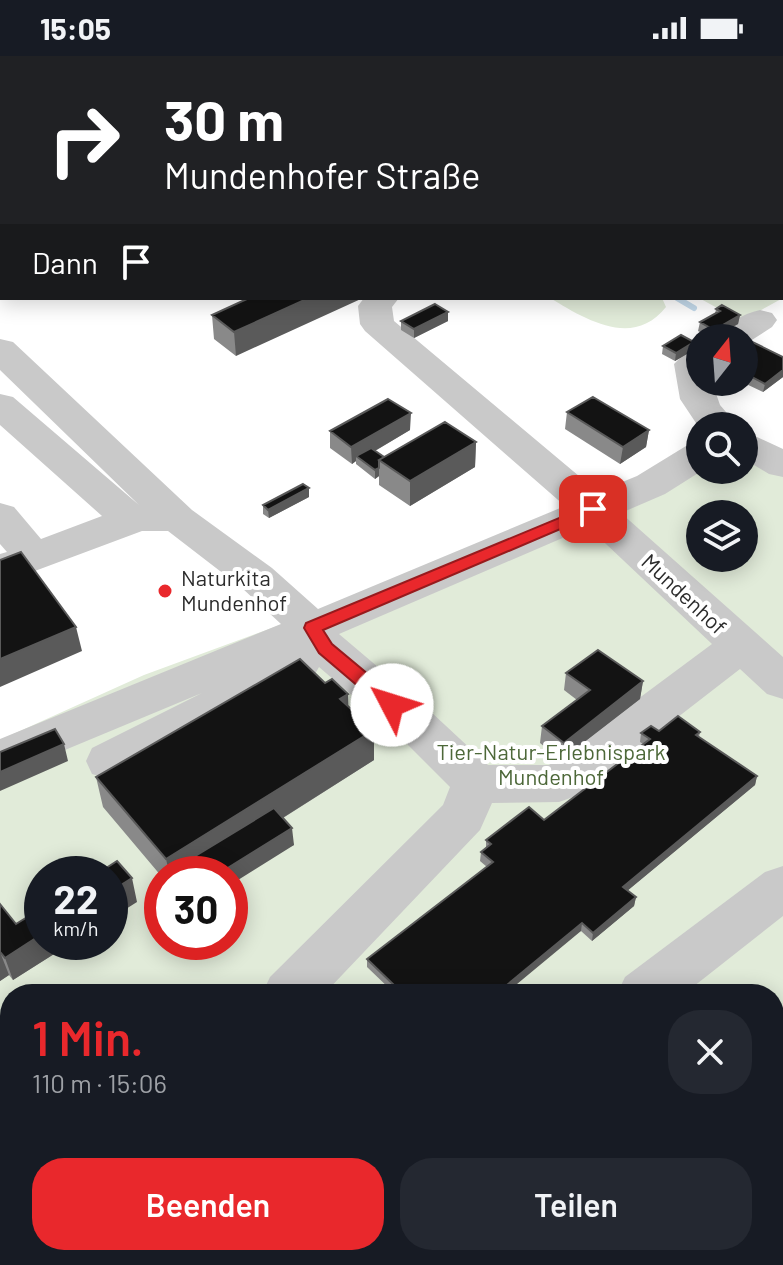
<!DOCTYPE html>
<html lang="de">
<head>
<meta charset="utf-8">
<style>
	:root { --surface:#171b24; --page:#242831; --text:#f1f3f6; --muted:#9ea1a6; --accent:#e9282c }
	body { margin:0; font-family:Barlow,sans-serif; background:var(--page); color:var(--text); height:100vh; display:flex; flex-direction:column; font-size:30px; white-space:nowrap }
	* { box-sizing:border-box; margin:0 }
	p { font-size:26px; color:var(--muted) }
	.icon { flex:none; width:44px; height:44px; fill:none; stroke:currentColor; stroke-width:2; stroke-linecap:round; stroke-linejoin:round }
	.map { position:relative; flex:1; overflow:hidden }
	.sheet { position:absolute; left:0px; top:928px; width:784px; height:282px; display:flex; flex-direction:column; background:var(--surface); border-radius:32px 32px 0 0; box-shadow:0 4px 20px #0003 }
	.sheet>* { flex:none }
	.hud { position:absolute; left:0px; top:0px; width:784px; height:244px; box-shadow:0 4px 20px #0003; background:#202124; color:#fff; overflow:hidden }
	.needle { width:52px; rotate:17deg }
	.fabs { position:absolute; left:686px; top:268px; display:grid; gap:16px }
	.fabs a { display:grid; place-items:center; width:72px; height:72px; border-radius:50%; background:var(--surface); box-shadow:0 4px 20px #0003; font-size:40px }
	.speed { position:absolute; left:24px; top:800px; display:flex; gap:16px; font-size:40px; font-weight:700; text-align:center }
	.speed>* { display:grid; place-content:center; width:104px; height:104px; border-radius:50%; background:var(--surface); box-shadow:0 4px 20px #0003; line-height:1 }
	.speed small { font-size:20px; font-weight:400 }
	.speed .limit { border:12px solid #d22; background:#fff; color:#111 }
	.pin { position:absolute; display:grid; place-items:center; width:68px; height:68px; color:#fff; margin:-34px; border-radius:16px; box-shadow:0 4px 12px #0006 }
	.me { position:absolute; width:88px; margin:-44px; rotate:310deg; stroke-linejoin:round; filter:drop-shadow(0 0 6px #0008) }
	.turn { display:flex; align-items:center; gap:28px; height:168px; padding:0 32px; font-size:36px }
	.turn .icon { width:104px; height:104px; stroke-width:2.5 }
	.turn b { display:block; font-size:56px; line-height:68px }
	.then { display:flex; align-items:center; height:76px; padding:0 32px; background:#0003; gap:16px; font-size:30px }
	.round { display:grid; place-items:center; flex:none; width:84px; height:84px; border-radius:32px; background:var(--page) }
	.head { display:flex; align-items:center; justify-content:space-between; height:136px; padding:0 32px }
	h1 { font-size:48px; font-weight:600; line-height:60px; color:var(--accent) }
	.action { display:flex; gap:16px; margin-top:auto; padding:16px 32px }
	.action a { flex:1; height:92px; border-radius:32px; background:var(--accent); color:#fff; font-size:32px; font-weight:600; line-height:92px; text-align:center }
	.action a+a { background:var(--page); color:var(--text) }
	.status { display:flex; justify-content:space-between; align-items:center; height:56px; padding:0 40px; background:var(--surface); direction:ltr }
	.status svg { height:22px; fill:currentColor }
	.map>svg:first-child { display:block }
	.green { fill:#e1ebd9; fill-rule:evenodd }
	.lines { fill:none; stroke-linecap:round; stroke-linejoin:round }
	.stream { stroke:#c4daeb; stroke-width:6 }
	.minor { fill:#c9c9c9; fill-rule:evenodd }
	.highway { fill:#939393; fill-rule:evenodd }
	.wall { fill:#898989 }
	.shaded-wall { fill:#5a5a5a }
	.building { fill:#131313; stroke:#5a5a5a; stroke-width:2 }
	.route { fill:#e9282c; stroke:#971a1d; stroke-width:2 }
	.poi-dot { fill:#e9282c; stroke:#fff; stroke-width:3 }
	.labels { text-anchor:middle; stroke-width:8; stroke-linejoin:round; paint-order:stroke }
	.poi-label { font-size:22px; fill:#2c2c2c; stroke:#fff; text-anchor:start }
	.street-label { font-size:22px; fill:#2c2c2c; stroke:#fff }
	.park-label { font-size:22px; fill:#4d6839; stroke:#fff }
</style>
</head>
<body>
<div class="status"><b>15:05</b><svg viewBox="0 0 49 12"><path d="M0 12V9h3v3zM5 12V6h3v6zM10 12V3h3v9zM15 12V0h3v12zM26 1h20v11H26zM47 4h2v5h-2z"/></svg></div>
<div class="map">
<svg width="783" height="1209" viewBox="0 0 783 1209">
	<rect width="100%" height="100%" fill="#fff"/>
	<!-- green -->
	<path class="green" d="M0,0h245l-243,2 -2,61z
		M485,0h298v242l-42,23 -42,-23h83v-240h-305z
		M550,242h112l4,9c-33,42 -81,12 -116,-9z
		M744,397l39,23v789h-783v-525l144,-65 556,-205h44zM700,458h44v44h-44zM42,818h68v68h-68zM162,818h68v68h-68zM10,938h764v262h-764z"/>
	<g class="lines">
		<!-- stream -->
		<path class="stream" d="M677,242l17,10"/>
		<!-- minor -->
		<path class="minor" d="M364,242h35l-7,9 2,14 204,171 39,-16 49,-30 14,-3v27h3l-38,24 -44,19 162,144v42l-16,-5 -27,-25 -164,127 -17,6 -67,1 -12,27 -156,164h-62l8,-17 173,-172 7,-18 -51,-51 -80,-69 -4,7 -189,100 -17,5 -17,-5 -6,-13 6,-13 110,-55 -202,84v-38l281,-115 -39,-36 -74,-57h-26l-142,53v-30l7,-2 -7,-8v-41l14,4 27,32 61,-23 -102,-91v-31l13,3 126,108 -139,-135v-31l13,3 179,168 80,58 46,41 247,-103 -200,-175 -5,-7 -2,-18zM588,471l124,117 -163,121h-61l-57,-53 -92,-78z
			M760,254l12,3 5,7 -5,7 -28,18v-7h-30c10,-14 29,-24 46,-28z
			M700,292v34h12l8,23 18,21h-38v3l-20,-30 -6,-35 13,-13z
			M744,375l39,18v28l-14,-3 -25,-15z
			M783,810v50l-99,78h-67l8,-17 140,-105z
			M783,1150v59h-156l3,-9h144v-46z
			M10,1180v20h53l-3,9h-60v-15z
			M104,1200h65l-3,9h-65z"/>
		<!-- highway -->
		<path class="highway" d="M312,0h35l-37,2z
			M395,0h34l-36,2z
			M0,96h2l-2,19z"/>
	</g>
	<!-- wall -->
	<path class="wall" d="M249,242l-13,58 -22,-17 -2,-24z
		M716,253l24,6 -2,9 -25,14h-2l-13,-7 2,-9 15,-8z
		M448,256v9l-34,17 -13,-8v-9z
		M744,282l39,19v20l-20,15 -21,-10h2z
		M694,286l-2,9 -17,10 -13,-7 1,-8z
		M567,356l82,18 -3,17 -26,17 -55,-35z
		M410,374l-35,21 9,6 92,-15 -1,25 -65,39 -31,-21v-9l-4,3 -19,-15v-3l-4,3 -22,-16v-17z
		M309,441l-40,21 -6,-4v-9z
		M566,617l77,8 -3,18 -79,61 -21,-17 2,-17 35,-26 -13,-10z
		M348,651l26,23v30l-91,58 11,27 -64,29h-68v3l-59,-70 -7,-30z
		M659,675l41,1 -1,5 58,39 -2,9 -128,106 9,6 -2,9 -42,35 -11,-10 -188,61 -26,-25v-8l120,-92 -7,-6 1,-9 5,-3v-9l58,-20 99,-76 -3,-2 1,-9z
		M0,848l16,20 26,18h31l-60,38 -4,-5 -9,6z"/>
	<!-- shaded-wall -->
	<path class="shaded-wall" d="M309,242h54l-127,58 -2,-24z
		M448,256v9l-34,17v-9z
		M740,259l-2,9 -26,14 2,-8z
		M694,286l-2,9 -17,10 1,-8z
		M783,314v7l-20,15 2,-8z
		M411,357l-1,17 -49,29 -5,-3v5l-4,3 -1,-17z
		M649,374l-3,17 -26,17 3,-17z
		M476,386l-1,25 -65,39v-25z
		M379,412v8l-4,3v-9z
		M309,432v9l-40,21 -1,-8z
		M76,571l6,24 -82,36v-28z
		M643,625l-3,18 -79,61 3,-17z
		M348,638l1,30 -9,-25z
		M374,674v30l-180,114 -25,-2 -3,-13z
		M64,688l4,17 -68,30v-19z
		M757,720l-2,9 -134,111 2,-9z
		M292,772l2,17 -64,40v-11h-12z
		M132,822l5,24 -27,17v-27z
		M636,841l-2,9 -42,35 1,-8z
		M582,867l-1,8 -76,63h-9z
		M42,878v8h31l-60,38 -8,-22z
		M0,896l9,23 -9,6z
		M524,1200h21l-9,9h-21z"/>
	<!-- building -->
	<path class="building" d="M249,242h60l-75,34 -22,-17z
		M435,248l13,8 -34,17 -13,-8z
		M722,249l18,10 -26,15 -14,-8 20,-11 -4,-2z
		M681,279l13,7 -18,11 -13,-7z
		M740,280l43,21v13l-18,14 -21,-11v-35h-7z
		M593,341l56,33 -26,17 -56,-35z
		M388,343l23,14 -60,34 -21,-16z
		M445,366l31,20 -66,39 -31,-21z
		M371,392l13,9 -5,3v8l-4,2 -19,-14z
		M303,428l6,4 -41,22 -5,-5z
		M21,496l55,75 -76,32v-99z
		M598,594l45,31 -79,62 -22,-17 48,-36 -24,-17z
		M300,603l25,24 7,-4 16,15 -8,5 34,31 -208,129 -70,-82z
		M678,660l22,16 -4,3 61,41 -134,111 13,10 -43,36 -11,-10 -86,71h-106l7,-6 -30,-29 126,-97 -12,-10 10,-8 -5,-4 43,-33 15,13 106,-81 -9,-6 10,-7 8,5z
		M55,673l9,15 -64,28v-20z
		M274,752l18,20 -74,46h-47l-2,-2z
		M117,805l15,17 -22,14v-18h-13z
		M0,848l16,20 26,-16v26l-37,24 -5,-6z
		M207,1200h64l-11,9h-64z
		M271,1200h253l-9,9h-255z"/>
	<!-- route -->
	<path class="route" d="M593,448l5,1 3,4 -3,4 -275,117 9,14 67,56 3,5 -3,5h-13l-67,-57 -15,-25 2,-5z"/>
	<!-- markers -->
	<circle class="poi-dot" cx="165" cy="535" r="8"/>
	<g class="labels">
		<!-- poi labels -->
		<g class="poi-label">
			<text x="181" y="530">Naturkita<tspan x="181" dy="25">Mundenhof</tspan></text>
		</g>
		<!-- street labels -->
		<g class="street-label">
			<text transform="translate(684 538) rotate(43)" y="8">Mundenhof</text>
		</g>
		<!-- park labels -->
		<g class="park-label">
			<text x="551" y="704">Tier-Natur-Erlebnispark<tspan x="551" dy="25">Mundenhof</tspan></text>
		</g>
	</g>
</svg>
<div class="fabs">
<a><svg class="needle" viewBox="-14 -14 28 28"><path d="M0-13l5 13h-10z" fill="#e53935"/><path d="M0 13l5-13h-10z" fill="#9ea1a6"/></svg></a>
<a><svg class="icon" aria-label="search" viewBox="0 0 24 24"><circle cx="10" cy="10" r="6"/><path d="M15 15l6 6"/></svg></a>
<a><svg class="icon" aria-label="layers" viewBox="0 0 24 24"><path d="M12 4l9 5-9 5-9-5zM3 14l9 5 9-5"/></svg></a>
</div>
<div class="speed"><div>22<small>km/h</small></div><div class="limit">30</div></div>
<div class="pin" style="left:593px;top:453px;background:#d93025"><svg class="icon" aria-label="arrive" viewBox="0 0 24 24"><path d="M6 21V4h12l-3 4 3 4H6"/></svg></div>
<svg class="me" style="left:392px;top:649px" viewBox="-20 -20 40 40"><circle r="19" fill="#fff"/><path d="M0-13L10 11 0 6-10 11z" fill="#e9282c"/></svg>
<div class="hud">
<div class="turn"><svg class="icon" aria-label="right" viewBox="0 0 24 24"><path d="M7 20v-9h11M14 6l5 5-5 5"/></svg><div><b>30 m</b>Mundenhofer Straße</div></div>
<div class="then">Dann<svg class="icon" aria-label="arrive" viewBox="0 0 24 24"><path d="M6 21V4h12l-3 4 3 4H6"/></svg></div>
</div>
<section class="sheet">
<div class="head"><div><h1>1 Min.</h1><p>110 m · 15:06</p></div><a class="round"><svg class="icon" aria-label="close" viewBox="0 0 24 24"><path d="M6 6l12 12M18 6L6 18"/></svg></a></div>
<div class="action"><a>Beenden</a><a>Teilen</a></div>
</section>
</div>
</body>
</html>
